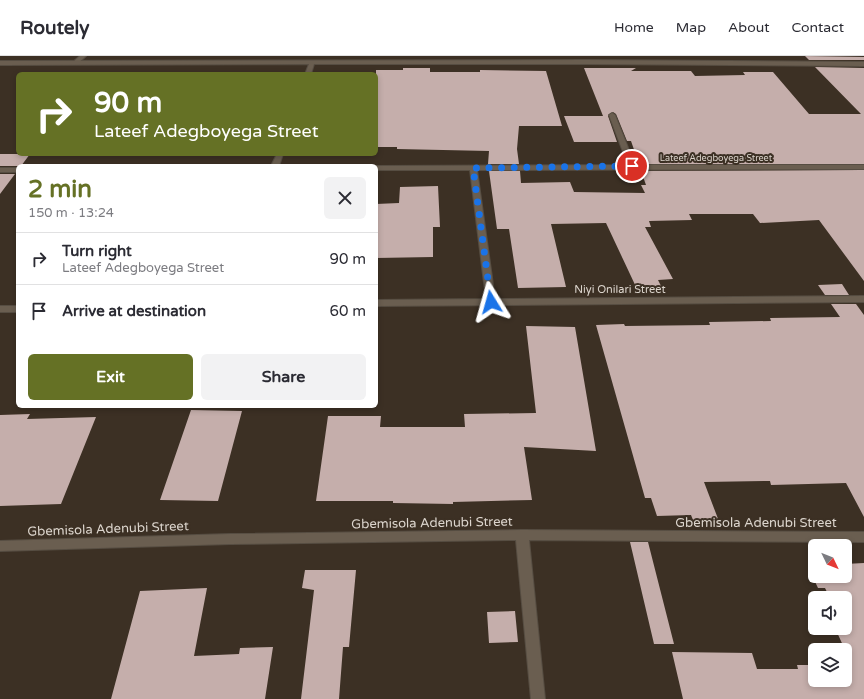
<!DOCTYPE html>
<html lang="en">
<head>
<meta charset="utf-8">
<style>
	:root { --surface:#fff; --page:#f2f2f3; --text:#2b2b33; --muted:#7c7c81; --line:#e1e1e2; --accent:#657125 }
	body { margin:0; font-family:"Varela Round",sans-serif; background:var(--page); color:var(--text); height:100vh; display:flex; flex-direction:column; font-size:15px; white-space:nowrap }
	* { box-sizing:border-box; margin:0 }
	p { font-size:13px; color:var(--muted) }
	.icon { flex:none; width:22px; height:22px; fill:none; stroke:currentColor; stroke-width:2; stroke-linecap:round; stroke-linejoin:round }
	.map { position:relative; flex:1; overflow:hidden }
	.drawer { position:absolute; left:16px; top:108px; width:362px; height:244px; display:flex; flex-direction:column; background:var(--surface); border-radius:6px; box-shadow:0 2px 6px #0003 }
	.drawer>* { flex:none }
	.top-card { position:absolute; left:16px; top:16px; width:362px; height:84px; border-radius:6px; box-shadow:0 2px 6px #0003; background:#657125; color:#fff; overflow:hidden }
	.needle { width:26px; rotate:133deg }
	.buttons { position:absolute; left:808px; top:483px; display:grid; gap:8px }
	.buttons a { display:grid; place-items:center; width:44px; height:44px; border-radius:6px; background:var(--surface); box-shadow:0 2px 6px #0003; font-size:20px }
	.pin { position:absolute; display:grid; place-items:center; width:34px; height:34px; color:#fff; margin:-17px; border:2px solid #fff; border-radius:50%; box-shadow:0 1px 4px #0007 }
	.me { position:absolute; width:44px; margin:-22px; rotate:352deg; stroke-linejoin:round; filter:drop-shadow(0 0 3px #0008) }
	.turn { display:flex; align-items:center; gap:14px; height:84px; padding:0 12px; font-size:18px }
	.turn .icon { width:52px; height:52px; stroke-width:2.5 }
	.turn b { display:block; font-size:28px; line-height:34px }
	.round { display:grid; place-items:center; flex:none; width:42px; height:42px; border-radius:6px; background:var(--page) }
	.summary { display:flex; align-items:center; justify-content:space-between; height:68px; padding:0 12px }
	h1 { font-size:24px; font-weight:800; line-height:30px; color:var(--accent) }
	.cta { display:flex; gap:8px; margin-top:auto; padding:8px 12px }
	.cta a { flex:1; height:46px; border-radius:6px; background:var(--accent); color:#fff; font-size:16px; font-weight:800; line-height:46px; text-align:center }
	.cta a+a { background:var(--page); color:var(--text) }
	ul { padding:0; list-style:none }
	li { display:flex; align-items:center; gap:12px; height:52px; padding:0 12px; border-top:1px solid var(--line) }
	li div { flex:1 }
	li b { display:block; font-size:15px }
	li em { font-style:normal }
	header { display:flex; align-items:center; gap:24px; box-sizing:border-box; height:56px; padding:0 20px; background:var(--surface); border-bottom:1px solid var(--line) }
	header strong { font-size:19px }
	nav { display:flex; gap:22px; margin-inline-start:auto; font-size:14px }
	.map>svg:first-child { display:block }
	.building { fill:#c5aeab }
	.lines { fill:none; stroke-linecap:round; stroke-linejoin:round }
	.lane-casing { stroke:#564d42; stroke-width:2 }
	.street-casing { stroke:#564d42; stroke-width:2 }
	.lane { fill:#6a5e50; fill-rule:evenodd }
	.street { fill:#6a5e50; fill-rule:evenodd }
	.route { stroke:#1a73e8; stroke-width:7; stroke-dasharray:0 12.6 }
	.labels { text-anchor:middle; stroke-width:4; stroke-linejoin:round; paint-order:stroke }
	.far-street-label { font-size:9px; fill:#dcd5cd; stroke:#3c3024 }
	.street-label { font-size:11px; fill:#dcd5cd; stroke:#3c3024 }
	.near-street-label { font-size:13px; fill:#dcd5cd; stroke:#3c3024 }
</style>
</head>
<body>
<header>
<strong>Routely</strong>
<nav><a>Home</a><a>Map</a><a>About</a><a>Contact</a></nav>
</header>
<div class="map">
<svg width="864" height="643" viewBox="0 0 864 643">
	<rect width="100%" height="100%" fill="#3c3024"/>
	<!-- building -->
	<path class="building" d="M805,0l59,1v3h-55z
		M815,11l49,1v96h-225l-8,-23h-4l-11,-27 -3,-2 -5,4 9,26h-43l-10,-26h39l-19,-48h52l-5,3h60l4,5 50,-1 -2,-3h30l36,42h52z
		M403,12h27v4h50v-2l66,1 16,55h-43l-2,23 2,15h-31l1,-13 -92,-2v-2h-21v-77h27z
		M0,98h30l-9,12h-21z
		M864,114v111l-45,-61 -59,3 -7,-9h-64l3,6 -43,1 2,6h-6l28,52 -15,1 4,8 -25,1 -31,-66 -55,1 15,63 -48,1 -9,-59h-12l-8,-58h31l1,12 49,-1 4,10 71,1 -4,-8h5l-5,-14z
		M0,118h15l-15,20z
		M438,130l2,41h-7v30l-57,1v-54l23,-1 1,-16z
		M842,228l7,11h-24l-7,-10z
		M831,248h25l8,11v202l-18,-34 -75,2 -1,-4 -66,1 16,42 -25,1 -4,-10 -34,1 -6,-18h-6l-49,-173 28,-1 1,2 85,-1 -1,-3 62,-1 -1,-3 70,-1z
		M526,270l49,1 21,124 -72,-4 8,53 -79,2v2l-60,-1v-2h-77l12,-85h53l-1,11h85l-1,-13 72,-1z
		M191,354l51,1 -24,90 -58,-1z
		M30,358l-3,5 69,-2 -35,87 -61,2v-91z
		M630,486h18l26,102h-20z
		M864,507v136h-181l-11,-47 80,1 5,16h41l-1,-4h18v15h30v-15h7l-17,-37h10v-30h-15l-5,-10h-7l-10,-21h7v9h30v-12z
		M305,514h51l-7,77h-6l-4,52h-38l13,-109 -12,-2z
		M207,532l-13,68 45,-2 1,-6 33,-1 -8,52h-154l29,-108z
		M515,555l3,31 -29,1 -2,-31z"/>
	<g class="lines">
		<defs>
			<path id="lane" d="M80,0h6l-9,8h-4v-2z"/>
			<path id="street" d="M585,4l279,2v4l-279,-2h-271l-3,10h-6l4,-10 -309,1v-4z
				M612,57l3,2 20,50h229v4l-387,1 18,129 369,-3v6l-488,4v-6l110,-1 -16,-129h-94v-4l252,-1 -19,-50z
				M277,98h6l-4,12h-8z
				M0,112h18v4h-18z
				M0,250h18v6h-18z
				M522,474l342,2v10l-335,-2 16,159h-14l-15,-159 -286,4 -230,7v-10l230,-7z"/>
		</defs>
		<!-- lane casing -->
		<use href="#lane" class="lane-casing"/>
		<!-- street casing -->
		<use href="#street" class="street-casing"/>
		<!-- lane -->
		<use href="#lane" class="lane"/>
		<!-- street -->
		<use href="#street" class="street"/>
	</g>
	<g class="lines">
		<!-- route -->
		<path class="route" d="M491,246l-18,-134 159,-2"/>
	</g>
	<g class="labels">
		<!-- far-street labels -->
		<g class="far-street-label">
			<text x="716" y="105">Lateef Adegboyega Street</text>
		</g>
		<!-- street labels -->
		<g class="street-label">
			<text x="620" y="237">Niyi Onilari Street</text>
		</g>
		<!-- near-street labels -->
		<g class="near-street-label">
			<text transform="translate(432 466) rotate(-1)" y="5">Gbemisola Adenubi Street</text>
			<text x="756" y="471">Gbemisola Adenubi Street</text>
			<text transform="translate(108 472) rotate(-2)" y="5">Gbemisola Adenubi Street</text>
		</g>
	</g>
</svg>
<div class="buttons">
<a><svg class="needle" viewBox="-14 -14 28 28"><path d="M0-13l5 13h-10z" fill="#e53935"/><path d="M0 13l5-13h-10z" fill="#7c7c81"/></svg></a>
<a><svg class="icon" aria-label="sound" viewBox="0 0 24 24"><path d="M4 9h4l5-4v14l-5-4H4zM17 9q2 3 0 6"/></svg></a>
<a><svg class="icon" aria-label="layers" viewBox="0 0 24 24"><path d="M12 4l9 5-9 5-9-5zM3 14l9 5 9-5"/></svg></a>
</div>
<div class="pin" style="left:632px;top:110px;background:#d93025"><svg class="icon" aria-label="arrive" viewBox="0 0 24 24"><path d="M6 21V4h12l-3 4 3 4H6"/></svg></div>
<svg class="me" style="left:491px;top:246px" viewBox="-20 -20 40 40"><path d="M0-17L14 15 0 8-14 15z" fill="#1a73e8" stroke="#fff" stroke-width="4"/></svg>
<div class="top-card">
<div class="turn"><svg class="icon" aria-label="right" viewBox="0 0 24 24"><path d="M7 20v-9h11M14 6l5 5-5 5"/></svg><div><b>90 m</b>Lateef Adegboyega Street</div></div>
</div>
<section class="drawer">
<div class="summary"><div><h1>2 min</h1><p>150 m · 13:24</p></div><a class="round"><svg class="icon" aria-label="close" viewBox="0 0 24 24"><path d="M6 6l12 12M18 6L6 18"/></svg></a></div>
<ul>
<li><svg class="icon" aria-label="right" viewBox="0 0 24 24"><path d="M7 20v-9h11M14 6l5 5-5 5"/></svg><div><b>Turn right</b><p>Lateef Adegboyega Street</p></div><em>90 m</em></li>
<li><svg class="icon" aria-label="arrive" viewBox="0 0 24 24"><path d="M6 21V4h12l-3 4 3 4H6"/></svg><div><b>Arrive at destination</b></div><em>60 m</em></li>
</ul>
<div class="cta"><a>Exit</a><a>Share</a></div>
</section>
</div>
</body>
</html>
